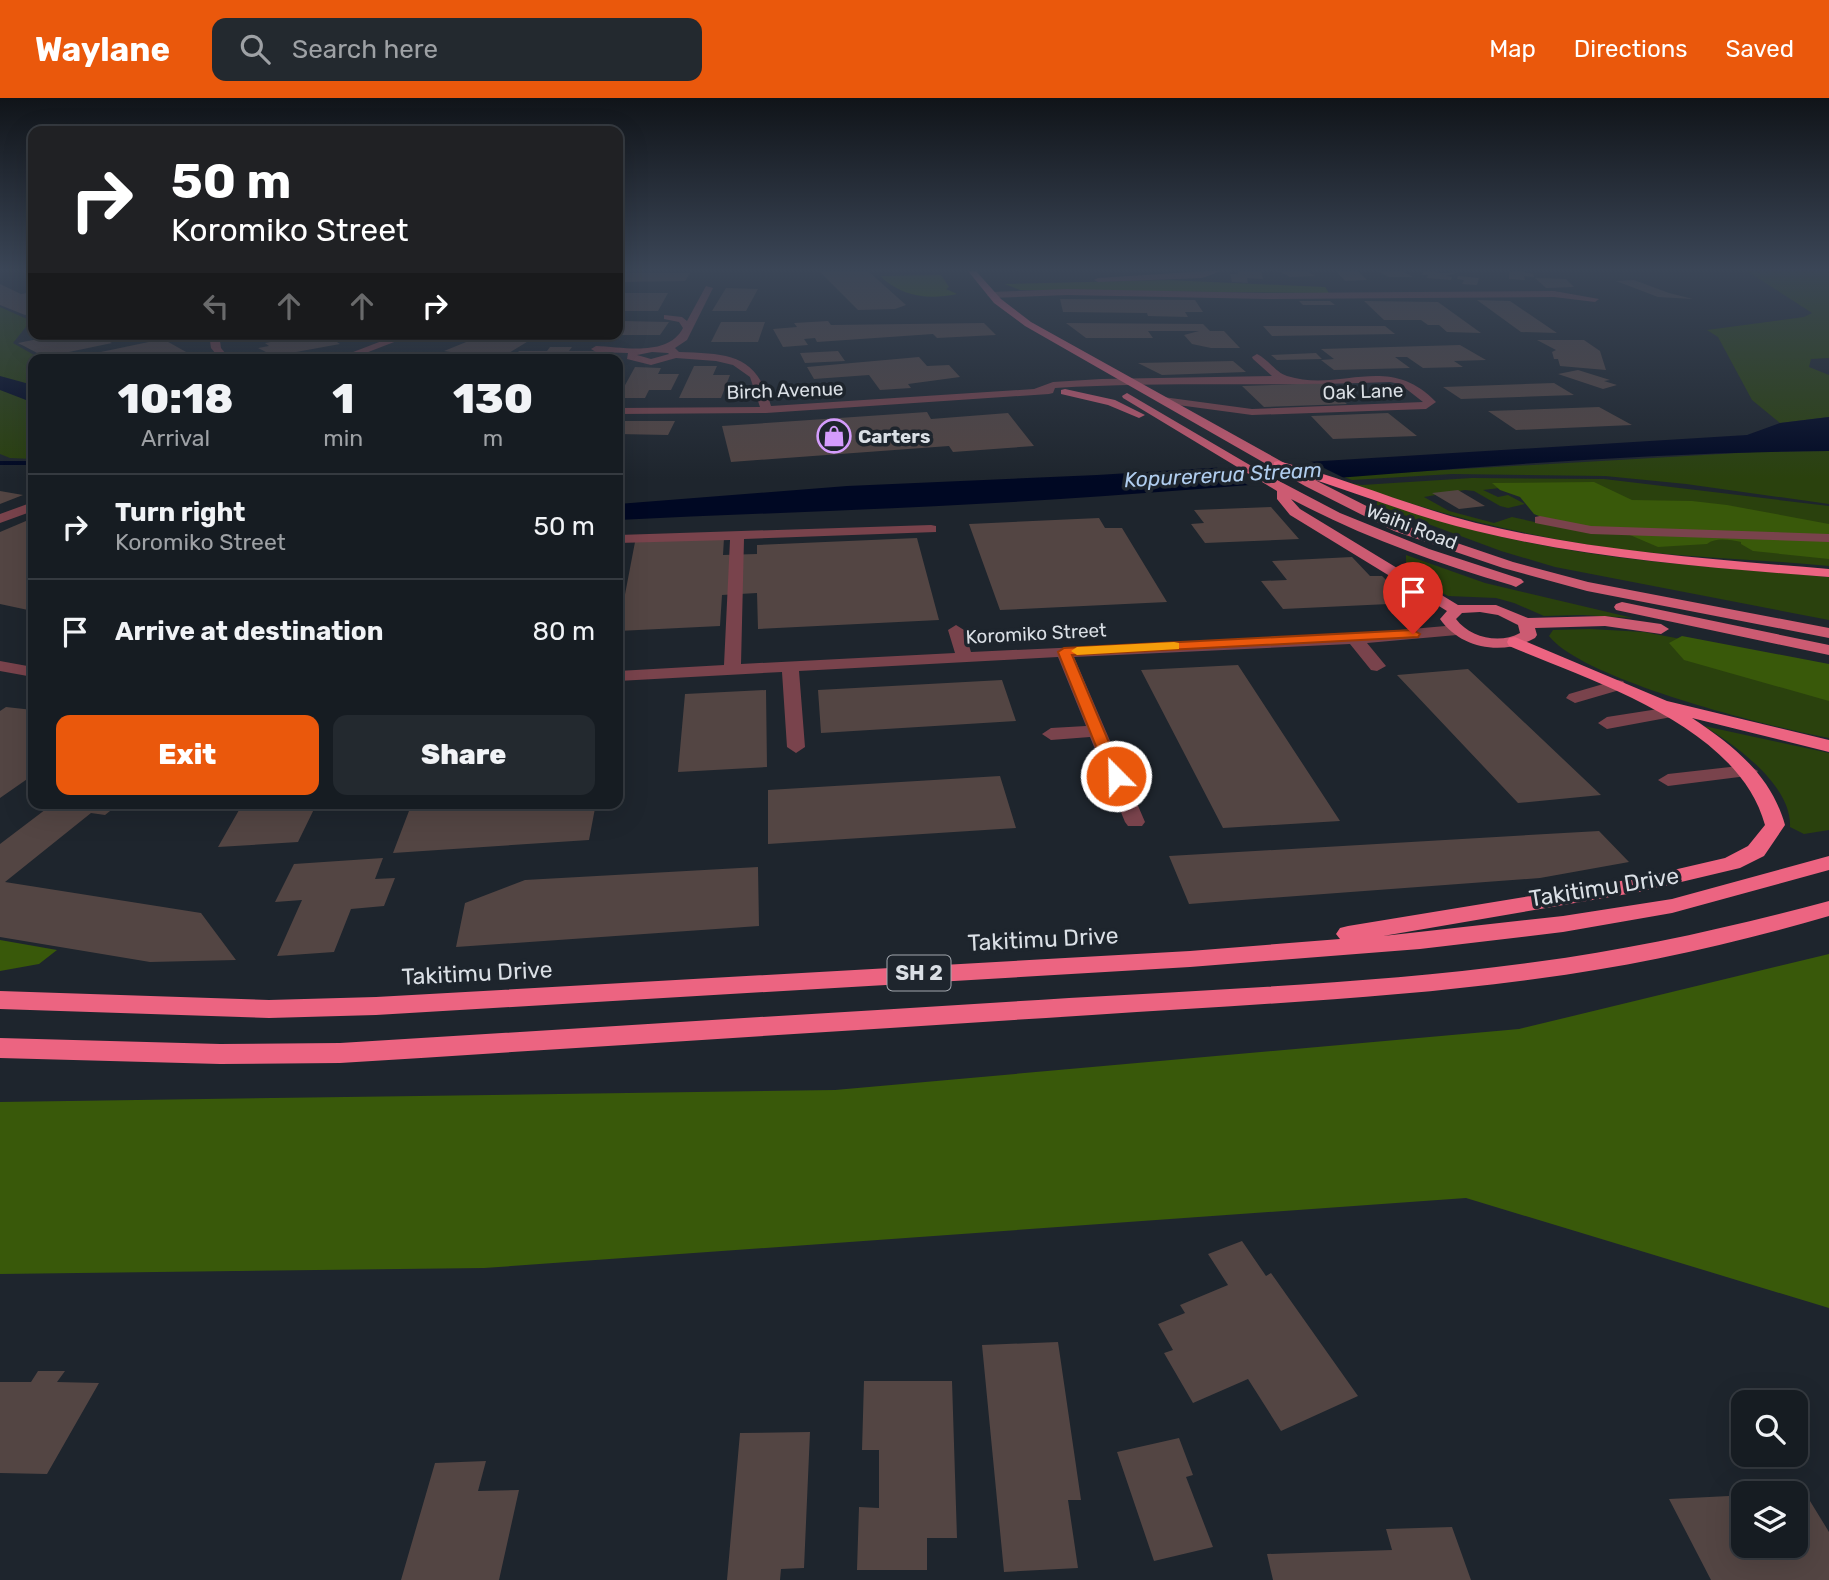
<!DOCTYPE html>
<html lang="en">
<head>
<meta charset="utf-8">
<style>
	:root { --surface:#161c22; --page:#23292f; --text:#f1f3f6; --muted:#9ea1a5; --line:#353a40; --accent:#ea580c }
	body { margin:0; font-family:Rubik,sans-serif; background:var(--page); color:var(--text); height:100vh; display:flex; flex-direction:column; font-size:26px; white-space:nowrap }
	* { box-sizing:border-box; margin:0 }
	p { font-size:23px; color:var(--muted) }
	.icon { flex:none; width:38px; height:38px; fill:none; stroke:currentColor; stroke-width:2; stroke-linecap:round; stroke-linejoin:round }
	.map { position:relative; flex:1; overflow:hidden }
	.details { position:absolute; left:28px; top:256px; width:595px; height:455px; display:flex; flex-direction:column; background:var(--surface); border-radius:14px; box-shadow:0 7px 28px #0002,0 0 0 2px var(--line) }
	.details>* { flex:none }
	.hud { position:absolute; left:28px; top:28px; width:595px; height:214px; border-radius:14px; box-shadow:0 7px 28px #0002,0 0 0 2px var(--line); background:#202124; color:#fff; overflow:hidden }
	.tools { position:absolute; left:1731px; top:1292px; display:grid; gap:14px }
	.tools a { display:grid; place-items:center; width:77px; height:77px; border-radius:14px; background:var(--surface); box-shadow:0 7px 28px #0002,0 0 0 2px var(--line); font-size:35px }
	.pin { position:absolute; display:grid; place-items:center; width:60px; height:60px; color:#fff; margin:-72px -30px; border-radius:50% 50% 50% 0; rotate:-45deg; box-shadow:0 0 7px #0007 }
	.pin .icon { rotate:45deg }
	.me { position:absolute; width:77px; margin:-38px; rotate:337deg; stroke-linejoin:round; filter:drop-shadow(0 0 5px #0008) }
	.turn { display:flex; align-items:center; gap:24px; height:147px; padding:0 28px; font-size:32px }
	.turn .icon { width:91px; height:91px; stroke-width:2.5 }
	.turn b { display:block; font-size:49px; line-height:60px }
	.lanes { display:flex; align-items:center; height:66px; padding:0 28px; background:#0003; justify-content:center; gap:35px; direction:ltr }
	.lanes .off { opacity:.35 }
	.eta { display:flex; justify-content:space-evenly; align-items:center; height:119px; text-align:center }
	.eta b { font-size:42px; font-weight:800; line-height:49px }
	.cta { display:flex; gap:14px; margin-top:auto; padding:14px 28px }
	.cta a { flex:1; height:80px; border-radius:14px; background:var(--accent); color:#fff; font-size:28px; font-weight:800; line-height:80px; text-align:center }
	.cta a+a { background:var(--page); color:var(--text) }
	ul { padding:0; list-style:none }
	li { display:flex; align-items:center; gap:21px; height:105px; padding:0 28px; border-top:2px solid var(--line) }
	li div { flex:1 }
	li b { display:block; font-size:26px }
	li em { font-style:normal }
	header { display:flex; align-items:center; gap:42px; box-sizing:border-box; height:98px; padding:0 35px; background:var(--accent); color:#fff }
	header strong { font-size:33px }
	nav { display:flex; gap:38px; margin-inline-start:auto; font-size:24px }
	.search { width:490px; height:63px; background:var(--page); display:flex; align-items:center; gap:18px; box-sizing:border-box; padding:0 24px; border-radius:14px; color:var(--muted); font-size:26px }
	.map>svg:first-child { display:block }
	.green { fill:#2a410d }
	.forest { fill:#39590a }
	.water { fill:#000823 }
	.pier { fill:#1e252d }
	.lines { fill:none; stroke-linecap:round; stroke-linejoin:round }
	.stream { fill:#000823; fill-rule:evenodd }
	.building { fill:#534543 }
	.minor { fill:#79434c; fill-rule:evenodd }
	.major { fill:#cc5b72; fill-rule:evenodd }
	.highway { fill:#ec6481; fill-rule:evenodd }
	.route { fill:#ea580c; stroke:#983908; stroke-width:2 }
	.slow { fill:#f59e0b }
	.labels { text-anchor:middle; stroke-width:7; stroke-linejoin:round; paint-order:stroke }
	.far-street-label { font-size:19px; fill:#dadfe5; stroke:#1e252d }
	.far-poi-label { font-size:19px; font-weight:bold; fill:#dadfe5; stroke:#1e252d; text-anchor:start }
	.far-water-label { font-size:21px; font-style:italic; fill:#b0cdee; stroke:#1e252d }
	.shield { fill:#1e252d; stroke:#a2a7ae; stroke-width:2 }
	.shield-label { font-size:21px; font-weight:bold; fill:#dadfe5 }
	.street-label { font-size:23px; fill:#dadfe5; stroke:#1e252d }
</style>
</head>
<body>
<header>
<strong>Waylane</strong>
<div class="search"><svg class="icon" aria-label="search" viewBox="0 0 24 24"><circle cx="10" cy="10" r="6"/><path d="M15 15l6 6"/></svg>Search here</div>
<nav><a>Map</a><a>Directions</a><a>Saved</a></nav>
</header>
<div class="map">
<svg width="1829" height="1482" viewBox="0 0 1829 1482">
	<rect width="100%" height="100%" fill="#1e252d"/>
	<!-- green -->
	<path class="green" d="M1747,173h82v87l-18,1 -2,8 20,8v42l-49,6 -28,-23 -34,-63 -11,-7 97,-13 8,-4z
		M0,209l27,12 6,-1 -20,25 28,16h-8v100l-23,-1 -10,-4z
		M1829,353v53l-143,-20 -81,-8 -153,-2 -100,6 -11,-4 414,-24z
		M1472,380l132,1 225,27v27l-321,-46 -25,3 15,7 10,-2 17,9 -17,4 -8,-2 -26,-15 -9,-1 -41,7 25,14 45,12 18,-6 41,9 276,15v25c-62,-6 -124,-8 -186,-14 -100,-11 -201,-36 -295,-69l14,2z
		M1377,403c46,15 92,29 139,39 103,22 209,28 313,37v43l-274,-53 -54,-16 -124,-46z
		M1406,457l79,28 148,35 -51,-3 -38,1 -30,-13 -18,-5 -48,-2 -27,-14 -10,-9 -5,-8z
		M1590,531l54,3 185,35v71c-59,-11 -246,-58 -280,-102l4,-6z
		M1704,628l125,27v77l-25,4 -14,-7c2,-42 -55,-82 -86,-101z"/>
	<!-- forest -->
	<path class="forest" d="M941,177l8,12 -3,2 11,5c-29,6 -55,3 -77,-18z
		M1168,182l157,7 4,6 -309,-3 -15,-6z
		M1594,384l38,18 60,1 35,4 102,19v35l-76,-8 -12,-7v-2c-11,-2 -25,-5 -34,2l-49,3 -42,-18h-31l-34,-8 -17,-7 -14,-17 -20,-7 -8,-7z
		M1682,538l147,28v37l-145,-41 -15,-17z
		M0,842l57,10 -18,14 -39,7z
		M1829,856v354l-363,-110 -982,70 -484,6v-172l835,-12 684,-61z"/>
	<!-- water -->
	<path class="water" d="M0,278l33,9v26l-7,-11 -26,-10z
		M1829,319v34c-242,2 -483,28 -724,45 -162,12 -325,16 -487,24v-16l229,-18 250,-11 650,-40 33,-12z"/>
	<!-- pier -->
	<path class="pier" d="M1304,360l42,21 -95,8 -40,-23z"/>
	<g class="lines">
		<!-- stream -->
		<path class="stream" d="M0,363h33v4h-33z"/>
	</g>
	<!-- building -->
	<path class="building" d="M819,173h49l38,34 -11,4 -37,1z
		M1238,173h23l2,8 -16,-1 1,5 -16,-1 -2,-8h8z
		M1279,173h28l8,5 -25,1z
		M1336,173h22l9,9 -22,1z
		M1377,173h25l11,6h-24z
		M1423,173l20,2 16,-1 -13,4 6,1 -1,3 -24,-2 1,-3h-6z
		M1520,173l13,3 1,3 -10,-1 1,4 -16,-1v-7z
		M623,175h67l-5,8 -67,1z
		M1458,178l21,2 -2,7 -15,-1 2,-4 -7,-1z
		M1535,180l31,1 8,8 -28,1z
		M1634,182l35,13 24,6 -35,-2 -42,-16z
		M0,186l21,10 12,-2v21l-8,2 -25,-10z
		M726,190l32,1 -12,22h-34z
		M618,195h50l-10,18h-40z
		M1060,201l135,1 8,12h-18l3,5 -40,-1 -1,-3 -84,-1z
		M1477,202l33,1 47,32 -36,-1z
		M1299,203h31l5,4h-32z
		M1364,203l74,1 43,31 -34,-1 -8,-7h-11l-7,-5h-37z
		M622,223l47,1 -9,13h-42v-8z
		M828,223l3,4 153,-2 12,12 -59,3 -4,-4 -116,8 -2,-4 -11,1 4,6 -25,2 -10,-18 24,-2 -3,-4z
		M721,224h44l-7,20h-47z
		M1066,225l137,1 7,7h14l16,17h-29l-19,-4 -8,-9 15,-4h-51l5,7h-67z
		M1263,228h122l10,8 -123,2z
		M63,236h47l-10,3 12,6 -67,14 -27,-14z
		M301,236h60v2l-27,4 6,4 -66,12 -16,-8 11,-2 -4,-3 39,-7z
		M486,236h54l-41,25 -55,-8z
		M163,241l32,18h-118z
		M1537,242h47l16,11 6,19 -46,-4 -2,-7h-4l-2,-7 4,-2z
		M1460,247l26,15 -32,1 9,6 -40,1 -16,-11h-12l15,11 -76,2 -13,-10 13,-1 -13,-10z
		M550,249h22l-3,4h38l-5,8h-90l7,-8h28z
		M838,253l7,10 -40,2 -5,-10z
		M439,254l33,5v2h-51z
		M1316,255l6,6 -45,1 -6,-5z
		M919,259l8,9 22,-1 11,12 -52,7 3,4 -31,2 -11,-15 -55,4 -7,-12z
		M1233,263l13,11 -84,3 -24,-12z
		M694,268h23l-4,9h17l-9,23h-42z
		M635,269l26,1 -3,6h21l-8,16h-22l-4,8h-27z
		M1578,272l32,10 -6,1 13,4 -14,4 -45,-15z
		M1322,285l25,21 -83,3 -22,-21z
		M1554,285l20,12 -113,4 -18,-12z
		M1599,309l33,18 -116,5 -28,-19z
		M927,314l4,7 77,-6 26,33 -81,6 -4,-6 -218,16 -9,-36z
		M1388,315l29,23 -84,3 -22,-23z
		M618,323h57l-7,14 -50,-1z
		M1458,392l27,16 -26,3 -27,-16z
		M0,393l23,4 -23,9z
		M1271,409l28,32 -94,4 -14,-19 13,-1 -10,-13z
		M33,420v89l-5,3 -28,-6v-72z
		M1099,420l6,10h17l45,74 -167,8 -31,-86z
		M724,440l-1,17 34,-1v-9l160,-7 22,82 -181,9 -1,-36 -35,2 -2,31 -102,5 17,-89z
		M1352,459l18,19h12l28,27 -127,6 -22,-28 26,-1 -15,-19z
		M1238,567l102,156 -117,7 -82,-158z
		M1468,571l133,126 -83,8 -121,-128z
		M1002,582l14,41 -195,12 -3,-43z
		M766,592l1,77 -89,5 7,-78z
		M6,609l27,3v65l-33,23v-87z
		M1000,678l16,52 -248,16v-54z
		M54,705h66l-15,12 -14,-2 -86,69 196,31 35,47 -86,2 -150,-25v-93z
		M243,705h74l-19,39 -80,5z
		M412,705h184l-7,37 -196,13z
		M1599,733l30,31 -89,16 -351,26 -20,-48z
		M383,760l-8,21 20,-1 -11,28 -33,3 -17,43 -57,4 25,-56 -27,2 19,-38z
		M758,769l1,59 -303,21 9,-44 60,-23z
		M1242,1143l24,35 5,-3 87,123 -77,35 -33,-52 -55,24 -29,-50 9,-3 -15,-26 27,-11 -5,-8 48,-20 -20,-31z
		M1058,1244l23,158h-13l10,68 -74,4 -22,-227z
		M38,1273h27l-8,11 42,1 -52,91 -47,-1v-91h31z
		M864,1283h88l5,157h-30v32h-70l2,-63 20,1v-58h-17z
		M810,1334l-6,136 -23,1 -1,11h-53l13,-147z
		M1179,1340l14,37 -7,2 27,70 -59,14 -37,-109z
		M486,1363l-8,30 41,-1 -20,90h-98l34,-117z
		M1729,1398l6,9h8v40h53v-43l14,-1 19,31v48h-118l-42,-81z
		M1452,1429l19,53h-198l-6,-26 125,-4 -6,-21z"/>
	<g class="lines">
		<!-- minor -->
		<path class="minor" d="M1208,173h13l-19,7 -104,4 -4,-2 4,-2z
			M706,188l7,2 -26,52 -12,8 4,4c49,2 77,1 92,54l263,-17 19,-7 48,-3 171,-3 -19,-17 -1,-2 5,-3c11,5 19,19 30,22 54,17 101,-24 149,26l-10,7 -174,6 -89,-12 -6,-3 6,-3 89,12 171,-7 -23,-18 -10,-2c-112,5 -223,-1 -335,6l-2,5 -4,1 -283,19 -148,1v-6l142,-1 -10,-30 -17,-12 -17,-4 -40,-3 -25,7 -24,-6 1,-6 -32,-1 -5,-3 5,-3c28,1 72,11 87,-18l-4,-6 -15,-3v-4l18,2 5,4zM652,254l16,1 1,1 -18,5 -14,-4z
			M1067,191l200,4 287,-2 45,8 -4,3 -41,-5 -287,2 -200,-4 -76,3 -4,-3 4,-3z
			M209,236h10l2,14 9,11h-10l-9,-11z
			M400,236h15l-65,25h-15z
			M33,404v9l-33,12v-9z
			M1540,418l51,10 238,8v8l-238,-8 -56,-11v-6z
			M931,427l5,1v6l-192,7 -3,125 214,-11 -7,-23 8,-5 8,5 7,22 384,-18 102,-9 8,5 -8,5 -90,8 19,23 -9,5 -6,-1 -21,-26 -276,13 71,165 -3,4h-14l-3,-4 -35,-85 -39,3 -9,-6 9,-6 35,-2 -28,-69 -259,14 6,76 -9,6 -9,-6 -5,-75 -164,9v-10l106,-6 6,-125 -112,3v-8z
			M0,563l33,6v10l-33,-6z
			M1617,582l6,1 3,4 -3,4 -48,14 -9,-5 3,-4z
			M1671,609l9,5 -3,4 -70,13 -9,-6 9,-6z
			M1748,667l10,6 -3,4 -87,11 -10,-6 10,-6z"/>
		<!-- major -->
		<path class="major" d="M968,173h8l25,28 30,23 284,158 89,45 109,37 75,20 241,46v10l-242,-47 -84,-23 -109,-37 -89,-45 -280,-160 -31,-23z
			M1065,291l50,11 30,15 -6,3 -31,-13 -47,-11v-4z
			M1127,295l133,78 80,42 89,36 92,30 3,3 -8,5 -5,-2c-76,-22 -150,-49 -220,-86l9,10 158,96h38l32,13 77,-2 56,8 8,5 -8,5 -56,-8 -70,2 2,7 -2,3c-32,18 -74,11 -95,-19l7,-8 -157,-96 -13,-16v-8l-154,-93 -1,-2zM1480,514l18,3 20,10 2,8c-20,11 -50,5 -64,-14l6,-6z
			M1622,504l207,43v10l-213,-45 -2,-3 2,-3z"/>
		<!-- highway -->
		<path class="highway" d="M1278,363c67,17 131,45 198,62 115,28 235,36 353,46v8c-118,-9 -237,-18 -353,-46 -69,-16 -134,-45 -202,-63v-6z
			M1515,539l152,64 162,39v12l-137,-34c42,28 79,57 93,107l-21,31 -24,12 -101,24 -256,44 180,-20 109,-17 157,-43v14l-157,43 -109,19 -143,17 -230,18 -814,48 -107,3 -269,-9v-18l269,9 107,-3 814,-46 150,-12 -4,-5 4,-6 8,-2 291,-48 86,-20 23,-12 17,-21c-27,-99 -171,-143 -256,-179l-2,-4 2,-4z
			M1829,803v15c-96,28 -195,50 -294,63 -147,20 -296,26 -443,36 -251,16 -501,32 -752,48l-120,1 -220,-6v-20l220,6 120,-1c243,-15 486,-30 729,-45 155,-9 311,-15 466,-36 99,-13 197,-35 294,-61z"/>
	</g>
	<!-- sky -->
	<linearGradient id="sky" x2="0" y2="1"><stop stop-color="#101419"/><stop offset="0.45" stop-color="#3b4657"/><stop offset="1" stop-color="#3b4657" stop-opacity="0"/></linearGradient>
	<rect width="1829" height="381" fill="url(#sky)"/>
	<!-- route -->
	<path class="route" d="M1413,532l7,4 -2,3 -346,18 51,121 -7,5 -8,-5 -50,-124 6,-4z"/>
	<!-- slow -->
	<path class="slow" d="M1174,544l5,1v6l-102,6 -6,-4 6,-4z"/>
	<!-- icons -->
	<defs>
		<symbol id="shop-ring" viewBox="-11 -11 22 22"><circle r="9.5" fill="#1e252d" stroke="#d49cfc" stroke-width="1.5"/><path d="M-5-2.5h2.3a2.7 3.5 0 0 1 5.4 0H5L5.5 6h-11ZM-1.5-2.5h3a1.5 2.3 0 0 0-3 0Z" fill="#d49cfc"/></symbol>
	</defs>
	<g fill-rule="evenodd">
		<use href="#shop-ring" x="815" y="319" width="38" height="38"/>
	</g>
	<g class="labels">
		<!-- far-street labels -->
		<g class="far-street-label">
			<text transform="translate(785 292) rotate(-2)" y="7">Birch Avenue</text>
			<text transform="translate(1363 293) rotate(-2)" y="7">Oak Lane</text>
			<text transform="translate(1412 428) rotate(21)" y="7">Waihi Road</text>
			<text transform="translate(1036 535) rotate(-3)" y="7">Koromiko Street</text>
		</g>
		<!-- far-poi labels -->
		<g class="far-poi-label">
			<text x="858" y="345">Carters</text>
		</g>
		<!-- far-water labels -->
		<g class="far-water-label">
			<text transform="translate(1223 377) rotate(-3)" y="7">Kopurererua Stream</text>
		</g>
		<!-- shield labels -->
		<rect class="shield" x="887.5" y="857.5" width="63" height="35" rx="5"/>
		<g class="shield-label">
			<text x="919" y="882">SH 2</text>
		</g>
		<!-- street labels -->
		<g class="street-label">
			<text transform="translate(1604 789) rotate(-9)" y="8">Takitimu Drive</text>
			<text transform="translate(1043 841) rotate(-3)" y="8">Takitimu Drive</text>
			<text transform="translate(477 875) rotate(-3)" y="8">Takitimu Drive</text>
		</g>
	</g>
</svg>
<div class="tools">
<a><svg class="icon" aria-label="search" viewBox="0 0 24 24"><circle cx="10" cy="10" r="6"/><path d="M15 15l6 6"/></svg></a>
<a><svg class="icon" aria-label="layers" viewBox="0 0 24 24"><path d="M12 4l9 5-9 5-9-5zM3 14l9 5 9-5"/></svg></a>
</div>
<div class="pin" style="left:1413px;top:536px;background:#d93025"><svg class="icon" aria-label="arrive" viewBox="0 0 24 24"><path d="M6 21V4h12l-3 4 3 4H6"/></svg></div>
<svg class="me" style="left:1116px;top:678px" viewBox="-20 -20 40 40"><circle r="17" fill="#ea580c" stroke="#fff" stroke-width="3"/><path d="M0-11L8 9 0 5-8 9z" fill="#fff"/></svg>
<div class="hud">
<div class="turn"><svg class="icon" aria-label="right" viewBox="0 0 24 24"><path d="M7 20v-9h11M14 6l5 5-5 5"/></svg><div><b>50 m</b>Koromiko Street</div></div>
<div class="lanes"><svg class="icon off" aria-label="left" viewBox="0 0 24 24"><path d="M17 20v-9H6M10 6l-5 5 5 5"/></svg><svg class="icon off" aria-label="ahead" viewBox="0 0 24 24"><path d="M12 20V5M6 11l6-6 6 6"/></svg><svg class="icon off" aria-label="ahead" viewBox="0 0 24 24"><path d="M12 20V5M6 11l6-6 6 6"/></svg><svg class="icon" aria-label="right" viewBox="0 0 24 24"><path d="M7 20v-9h11M14 6l5 5-5 5"/></svg></div>
</div>
<section class="details">
<div class="eta">
<div><b>10:18</b><p>Arrival</p></div>
<div><b>1</b><p>min</p></div>
<div><b>130</b><p>m</p></div>
</div>
<ul>
<li><svg class="icon" aria-label="right" viewBox="0 0 24 24"><path d="M7 20v-9h11M14 6l5 5-5 5"/></svg><div><b>Turn right</b><p>Koromiko Street</p></div><em>50 m</em></li>
<li><svg class="icon" aria-label="arrive" viewBox="0 0 24 24"><path d="M6 21V4h12l-3 4 3 4H6"/></svg><div><b>Arrive at destination</b></div><em>80 m</em></li>
</ul>
<div class="cta"><a>Exit</a><a>Share</a></div>
</section>
</div>
</body>
</html>
